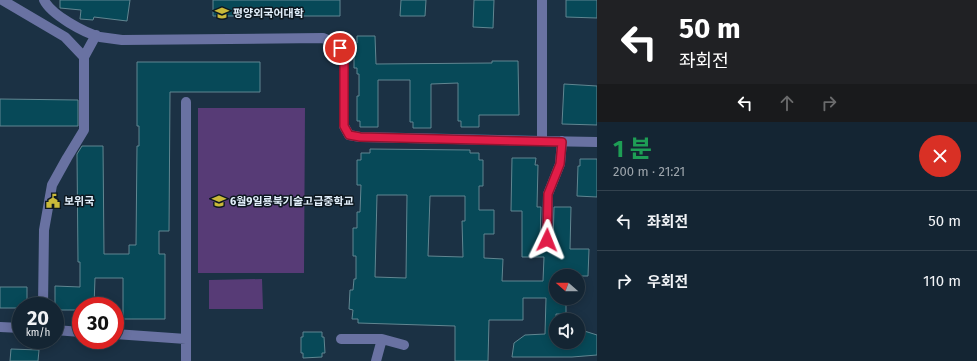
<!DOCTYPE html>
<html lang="ko">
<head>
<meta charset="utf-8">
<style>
	:root { --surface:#142533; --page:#1d2d3b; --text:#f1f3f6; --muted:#9da5ac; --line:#33424e }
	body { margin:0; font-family:"Fira Sans","Noto Sans KR",sans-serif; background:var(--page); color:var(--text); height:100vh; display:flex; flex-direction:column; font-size:15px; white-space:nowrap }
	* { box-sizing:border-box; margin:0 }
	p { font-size:13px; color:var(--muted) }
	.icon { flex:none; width:22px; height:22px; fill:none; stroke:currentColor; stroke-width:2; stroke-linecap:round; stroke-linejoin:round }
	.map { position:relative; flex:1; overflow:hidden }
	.details { display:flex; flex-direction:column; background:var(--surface); width:380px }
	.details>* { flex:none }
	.hud { background:#202124; color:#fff; overflow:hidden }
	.needle { width:26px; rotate:290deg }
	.buttons { position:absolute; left:549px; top:269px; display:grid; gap:8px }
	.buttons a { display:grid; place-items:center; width:36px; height:36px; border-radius:50%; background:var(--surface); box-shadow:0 2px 10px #0003,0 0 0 1px var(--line); font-size:20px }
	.speed { position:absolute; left:12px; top:297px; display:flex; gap:8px; font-size:20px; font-weight:700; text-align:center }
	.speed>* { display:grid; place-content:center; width:52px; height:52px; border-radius:50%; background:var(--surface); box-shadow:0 2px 10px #0003,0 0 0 1px var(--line); line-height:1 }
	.speed small { font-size:10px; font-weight:400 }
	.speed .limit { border:6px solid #d22; background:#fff; color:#111 }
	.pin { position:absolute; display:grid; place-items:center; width:34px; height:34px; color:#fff; margin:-17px; border:2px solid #fff; border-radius:50%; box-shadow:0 1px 4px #0007 }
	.me { position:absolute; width:44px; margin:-22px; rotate:2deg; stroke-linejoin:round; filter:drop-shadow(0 0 3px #0008) }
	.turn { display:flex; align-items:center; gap:14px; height:84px; padding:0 16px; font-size:18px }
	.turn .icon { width:52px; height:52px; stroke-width:2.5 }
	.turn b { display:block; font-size:28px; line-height:34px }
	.lanes { display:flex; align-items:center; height:38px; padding:0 16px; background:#0003; justify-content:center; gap:20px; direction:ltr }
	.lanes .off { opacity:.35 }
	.round { display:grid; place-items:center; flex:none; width:42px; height:42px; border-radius:21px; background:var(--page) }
	.headline { display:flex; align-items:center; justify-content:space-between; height:68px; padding:0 16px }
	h1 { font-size:24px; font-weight:700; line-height:30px; color:#1e9e55 }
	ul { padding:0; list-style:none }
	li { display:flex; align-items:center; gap:12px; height:60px; padding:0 16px; border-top:1px solid var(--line) }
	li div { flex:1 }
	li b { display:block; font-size:15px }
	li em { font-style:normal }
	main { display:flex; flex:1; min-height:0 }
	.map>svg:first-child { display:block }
	.green { fill:#573b76 }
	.building { fill:#074958; stroke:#618691; fill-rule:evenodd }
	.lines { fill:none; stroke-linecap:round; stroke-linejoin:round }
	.minor { stroke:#6972a2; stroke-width:10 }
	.route-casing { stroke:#92132f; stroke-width:10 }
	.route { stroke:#e11d48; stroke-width:7 }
	.labels { text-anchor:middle; stroke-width:3; stroke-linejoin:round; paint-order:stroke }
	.poi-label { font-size:11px; font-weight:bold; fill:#e2effb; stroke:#0e1820; text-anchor:start }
</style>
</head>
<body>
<main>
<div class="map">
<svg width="597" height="361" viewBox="0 0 597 361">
	<rect width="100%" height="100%" fill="#1b3144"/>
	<!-- green -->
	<path class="green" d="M198,108h107l-1,165h-106z
		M262,279l1,30h-54v-29z"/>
	<!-- building -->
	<path class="building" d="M60,0h70l-3,21 -33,-4 -1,3 -13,-1 1,-9 -21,-2z
		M213,0h127v16h-127z
		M401,0h25l-1,16h-25z
		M474,0h20l-1,28 -20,-1z
		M566,0h31v18l-31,-1z
		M357,36h18l1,28 116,-1v-2h26l1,54h-40v12h-18v-6h-3v-38l-27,1v44h-18v-6h-3v-42h-32v47h-18v-6h-3v-25h2v-22h-2v-6h-3v-25h3z
		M137,62h123v30h-90l-1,139h-10v23h6v65h-42v-41h-28l-1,28h-13v4h-26v-24l25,1v-25h-2l-1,-108 5,-8h21l1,108h25v-9h7l1,-99h2v-20h-2z
		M564,84l33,2v39l-35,-1z
		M0,99l78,1v26h-78z
		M370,149l100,1v3h9v7h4v26h-4v24h15v24h-10v24l19,1 -1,22h41l1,-24h-22v-46h-11l1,-53h24l-1,7h3l-1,42h4l-1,34 2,3 5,3 6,-3 1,-37h17l-1,42h19l-1,27h-32v22h10v16h-10v28h22v-13l19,6v20l-25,2h-60l2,-14 11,-8 20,-1 1,-36h-23v22h-34l-1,41h-33v-35l-97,-3v-4h-6l1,-9 -4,-1 1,-19h3l1,-11h2v-23h-3v-28h4v-16h3l1,-27h-4v-25h4v-7h9zM377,195h30l-1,83 -31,-1zM430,196h35v25h-3l1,36 -35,-1z
		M580,159h17v38l-20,-1 1,-30h2z
		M0,287h27v19h-6v2h-21z
		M303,332h19v5h2l1,16h-3v4l-19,1v-5h-2v-16h2z
		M11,349l28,1 -1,11h-28z"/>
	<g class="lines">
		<!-- minor -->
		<path class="minor" d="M2,0l63,37 19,20
			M44,0c7,15 41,33 56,37 7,1 15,2 22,3l201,-2c13,5 16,8 21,21v67l5,9 11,2 182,4
			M542,0v141l55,1
			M186,102v237
			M547,241l1,-47 12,-30 2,-23
			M43,306l1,-76 8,-45 15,-27 17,-28v-73l12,-22
			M0,327l21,1
			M55,330l26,2
			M115,334l71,5v22
			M341,339h41l22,6
			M376,361l6,-22"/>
	</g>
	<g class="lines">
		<defs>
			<path id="route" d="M340,48l4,11v67l5,9 11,2 202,5 -2,22 -12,30 -1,46"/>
		</defs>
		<!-- route casing -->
		<use href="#route" class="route-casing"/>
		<!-- route -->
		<use href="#route" class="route"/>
	</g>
	<!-- icons -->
	<defs>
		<symbol id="university-bare" viewBox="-9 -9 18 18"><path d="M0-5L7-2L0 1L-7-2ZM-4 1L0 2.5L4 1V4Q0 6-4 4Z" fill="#caba3a" stroke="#0e1820" stroke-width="2.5" paint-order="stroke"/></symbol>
		<symbol id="civic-bare" viewBox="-9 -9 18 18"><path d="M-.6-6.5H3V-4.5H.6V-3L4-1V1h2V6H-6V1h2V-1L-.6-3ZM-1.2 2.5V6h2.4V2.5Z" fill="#caba3a" stroke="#0e1820" stroke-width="2.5" paint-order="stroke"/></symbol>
		<symbol id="school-bare" viewBox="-9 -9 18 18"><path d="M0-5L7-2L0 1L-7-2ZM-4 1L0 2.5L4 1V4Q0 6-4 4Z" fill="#caba3a" stroke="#0e1820" stroke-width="2.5" paint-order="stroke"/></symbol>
	</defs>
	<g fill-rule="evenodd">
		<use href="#university-bare" x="212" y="3" width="20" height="20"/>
		<use href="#civic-bare" x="43" y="191" width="20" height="20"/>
		<use href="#school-bare" x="209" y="191" width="20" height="20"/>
	</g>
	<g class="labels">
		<!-- poi labels -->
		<g class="poi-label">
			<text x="233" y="17">평양외국어대학</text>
			<text x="64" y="205">보위국</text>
			<text x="230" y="205">6월9일룡북기술고급중학교</text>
		</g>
	</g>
</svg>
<div class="buttons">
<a><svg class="needle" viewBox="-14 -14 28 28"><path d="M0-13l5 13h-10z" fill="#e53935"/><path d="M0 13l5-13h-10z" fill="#9da5ac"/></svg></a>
<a><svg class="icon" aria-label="sound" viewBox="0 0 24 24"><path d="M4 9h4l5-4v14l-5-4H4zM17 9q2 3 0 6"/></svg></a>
</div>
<div class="speed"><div>20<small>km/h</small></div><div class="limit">30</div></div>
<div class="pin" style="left:340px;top:48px;background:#d93025"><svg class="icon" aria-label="arrive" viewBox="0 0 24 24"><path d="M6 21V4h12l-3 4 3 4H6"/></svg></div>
<svg class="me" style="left:547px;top:240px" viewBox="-20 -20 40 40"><path d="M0-17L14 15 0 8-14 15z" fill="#e11d48" stroke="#fff" stroke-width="4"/></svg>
</div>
<section class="details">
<div class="hud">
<div class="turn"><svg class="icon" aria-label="left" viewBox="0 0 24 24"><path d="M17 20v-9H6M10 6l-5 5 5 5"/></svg><div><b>50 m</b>좌회전</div></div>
<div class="lanes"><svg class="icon" aria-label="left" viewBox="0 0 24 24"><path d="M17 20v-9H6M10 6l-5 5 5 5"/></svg><svg class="icon off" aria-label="ahead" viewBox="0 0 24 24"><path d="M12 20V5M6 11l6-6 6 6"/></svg><svg class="icon off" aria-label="right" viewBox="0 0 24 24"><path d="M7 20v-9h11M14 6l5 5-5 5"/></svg></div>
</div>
<div class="headline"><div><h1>1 분</h1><p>200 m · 21:21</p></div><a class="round" style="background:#d93025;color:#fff"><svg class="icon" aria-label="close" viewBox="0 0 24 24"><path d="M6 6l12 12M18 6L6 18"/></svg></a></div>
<ul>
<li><svg class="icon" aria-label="left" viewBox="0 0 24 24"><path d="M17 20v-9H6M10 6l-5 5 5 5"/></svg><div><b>좌회전</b></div><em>50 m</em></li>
<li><svg class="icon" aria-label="right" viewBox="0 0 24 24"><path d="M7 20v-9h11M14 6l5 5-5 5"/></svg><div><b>우회전</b></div><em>110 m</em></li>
</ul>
</section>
</main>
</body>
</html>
